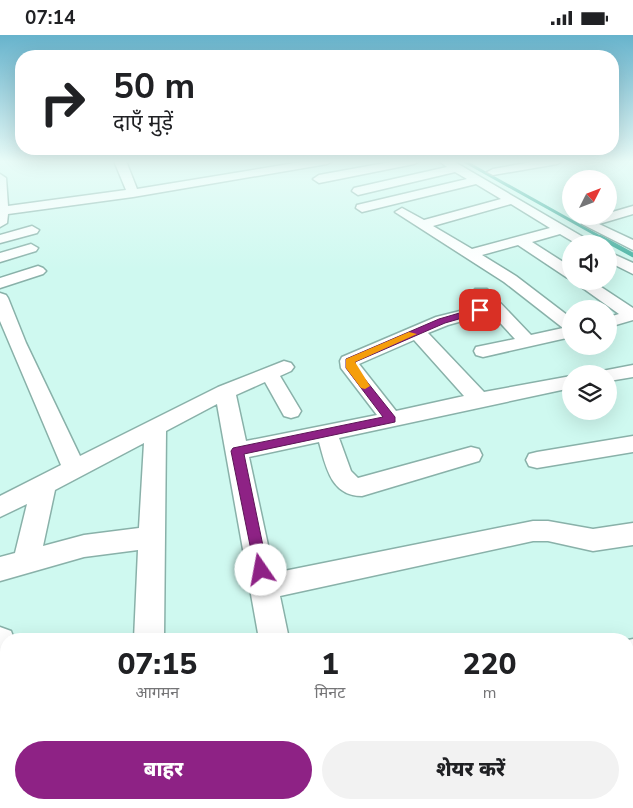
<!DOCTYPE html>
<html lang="hi">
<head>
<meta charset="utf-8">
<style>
	:root { --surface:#fff; --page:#f2f2f2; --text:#202124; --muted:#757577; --accent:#8e2285 }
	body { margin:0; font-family:"Nunito Sans","Noto Sans Devanagari",sans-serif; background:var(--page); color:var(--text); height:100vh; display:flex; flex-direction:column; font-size:19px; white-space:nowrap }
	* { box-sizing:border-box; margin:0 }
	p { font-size:16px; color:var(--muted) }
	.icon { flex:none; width:28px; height:28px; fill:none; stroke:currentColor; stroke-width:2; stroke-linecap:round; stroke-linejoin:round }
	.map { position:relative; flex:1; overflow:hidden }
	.drawer { position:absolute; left:0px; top:598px; width:634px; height:176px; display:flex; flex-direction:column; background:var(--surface); border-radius:20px 20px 0 0; box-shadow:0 5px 20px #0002 }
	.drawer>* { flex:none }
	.banner { position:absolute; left:15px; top:15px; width:604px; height:105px; border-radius:20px; box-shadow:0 5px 20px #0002; background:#fff; color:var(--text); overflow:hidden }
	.needle { width:32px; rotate:48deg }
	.controls { position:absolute; left:562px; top:135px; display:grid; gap:10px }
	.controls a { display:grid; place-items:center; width:55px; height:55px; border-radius:50%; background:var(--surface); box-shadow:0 5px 20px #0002; font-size:25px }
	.pin { position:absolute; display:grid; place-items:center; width:42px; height:42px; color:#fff; margin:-21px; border-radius:10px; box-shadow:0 2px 8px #0006 }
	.me { position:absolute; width:55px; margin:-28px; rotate:348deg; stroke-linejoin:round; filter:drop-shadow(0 0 4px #0008) }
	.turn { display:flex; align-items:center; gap:18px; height:105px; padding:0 15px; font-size:22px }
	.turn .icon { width:65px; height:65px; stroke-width:2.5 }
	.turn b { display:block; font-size:35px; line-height:42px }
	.eta { display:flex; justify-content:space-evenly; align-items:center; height:85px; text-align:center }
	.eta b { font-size:30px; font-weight:800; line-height:35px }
	.primary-button { display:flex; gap:10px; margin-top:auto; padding:10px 15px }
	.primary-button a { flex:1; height:58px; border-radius:30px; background:var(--accent); color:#fff; font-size:20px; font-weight:800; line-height:58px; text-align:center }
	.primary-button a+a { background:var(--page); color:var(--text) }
	.status { display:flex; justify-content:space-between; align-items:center; height:35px; padding:0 25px; background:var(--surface); direction:ltr }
	.status svg { height:14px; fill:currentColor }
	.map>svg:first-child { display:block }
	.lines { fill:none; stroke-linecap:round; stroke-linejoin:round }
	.stream-far1 { stroke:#45b1a1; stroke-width:3 }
	.stream { stroke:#45b1a1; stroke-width:4.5 }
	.street-casing { stroke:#89b1a9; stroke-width:3 }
	.street { fill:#fff; fill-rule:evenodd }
	.route { fill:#8e2285; stroke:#5c1656 }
	.slow { fill:#f59e0b }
</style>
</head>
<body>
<div class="status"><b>07:14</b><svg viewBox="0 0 49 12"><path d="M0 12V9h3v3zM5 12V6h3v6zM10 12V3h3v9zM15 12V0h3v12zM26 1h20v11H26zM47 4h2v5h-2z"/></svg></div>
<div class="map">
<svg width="633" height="773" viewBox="0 0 633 773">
	<rect width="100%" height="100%" fill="#cff9f0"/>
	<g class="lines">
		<!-- stream-far1 -->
		<path class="stream-far1" d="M464,126l138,77"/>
		<!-- stream -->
		<path class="stream" d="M600,202l33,18"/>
		<defs>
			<path id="street" d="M114,126h12l11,28 170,-28h26l-6,3 -194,33 -125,17 -1,9 -7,4v-53l6,4 2,28 118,-16z
				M396,126h24l-6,3 -95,19 -6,-4 6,-4z
				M439,126h14l142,83h-18l-17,-10 -28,8 39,25v12l-5,-2 -48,-32 -36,10 34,21 55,42v19l-88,20 -7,-2 -2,-4 2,-4 39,-8 -24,-26 -43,12 -20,8 56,59 87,-16v12l-232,50 12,33 7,7 113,-31 8,2 3,6 -3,6 -117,35c-31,0 -36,-29 -43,-54l-70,15 25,116 259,-52h15l45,8 40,-6v22l-40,6 -45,-10h-15l-253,55 9,43h-30l-42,-235 -51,27 -2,208h-30l4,-89 -54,7 -84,24v-24l15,-4 12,-49 -27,13v-21l61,-31 -61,-144v-28l6,2 2,3 18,45 54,113 138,-69 66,-26 7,2 3,4 -3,4 -11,5 21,35 -3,5 -7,2 -7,-2 -19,-34 -29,13 10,46 131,-26 -36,-47 -1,-7 2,-4 94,-40 48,-12 -11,-13 2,-3h12l44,46 32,-7 -59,-46 -109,-70 7,-4 22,12 77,-21 -25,-15 -114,28 -6,-4 1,-3 110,-26 -12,-7 -97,23 -6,-4 2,-3 93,-21zM511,169l39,24 -78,21 -39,-23zM414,305l50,56 -68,15 -37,-47zM144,408l-5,85 -55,7 -41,11 12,-56z
				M537,126h26l-6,3 -64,11 -6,-3 6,-3z
				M633,171v8l-34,10 34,16v10l-51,-26 6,-6 21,-2v-3z
				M32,191l7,4 -2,3 -37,10v-8z
				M31,209l7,4 -2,3 -36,11v-9z
				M609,217l24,11v11l-24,-12z
				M38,231l5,2 3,3 -3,3 -43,14v-10z
				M573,246h19l41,27v12l-24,7v-10l10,-3z
				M633,330v12l-24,4v-7h-9l2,-3z
				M633,401v16l-96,16 -8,-2 -3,-6 3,-6 8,-2z
				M0,592l11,4 3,8h-8v44l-6,2z
				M633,604v30l-5,1v-30z
				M628,753l5,2v18h-28l-2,-5h25z
				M195,768h36v5h-36z
				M295,768h36l2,5h-36z"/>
		</defs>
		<!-- street casing -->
		<use href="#street" class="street-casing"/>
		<!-- street -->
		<use href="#street" class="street"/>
	</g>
	<!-- sky -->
	<linearGradient id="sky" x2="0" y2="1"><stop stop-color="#67b3cc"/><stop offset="0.54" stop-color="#e9fcf8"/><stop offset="1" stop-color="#e9fcf8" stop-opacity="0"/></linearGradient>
	<rect width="633" height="234" fill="url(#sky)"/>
	<!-- route -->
	<path class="route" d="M480,272l5,3 -2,2 -38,11 -90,39 1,6 39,49v5l-151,32 24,116 -2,5 -5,2 -5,-2 -25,-124 2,-3 150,-31 -37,-49v-9l93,-40z"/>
	<!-- slow -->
	<path class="slow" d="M409,297l8,2 -62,28 15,24 -5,3 -4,-1 -15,-20v-9z"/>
</svg>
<div class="controls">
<a><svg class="needle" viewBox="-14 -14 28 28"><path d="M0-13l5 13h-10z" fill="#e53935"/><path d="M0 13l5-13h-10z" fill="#757577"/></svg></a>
<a><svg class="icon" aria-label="sound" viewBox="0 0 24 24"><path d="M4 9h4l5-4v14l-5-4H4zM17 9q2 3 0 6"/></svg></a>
<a><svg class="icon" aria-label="search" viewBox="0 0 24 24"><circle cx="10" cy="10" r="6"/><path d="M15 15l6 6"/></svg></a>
<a><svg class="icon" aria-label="layers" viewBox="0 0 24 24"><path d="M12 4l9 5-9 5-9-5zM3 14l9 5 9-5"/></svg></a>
</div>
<div class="pin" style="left:480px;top:275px;background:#d93025"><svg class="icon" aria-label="arrive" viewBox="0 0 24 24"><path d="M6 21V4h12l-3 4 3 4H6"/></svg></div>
<svg class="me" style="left:261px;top:535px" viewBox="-20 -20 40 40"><circle r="19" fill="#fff"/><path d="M0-13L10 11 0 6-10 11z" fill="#8e2285"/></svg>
<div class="banner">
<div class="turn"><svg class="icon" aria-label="right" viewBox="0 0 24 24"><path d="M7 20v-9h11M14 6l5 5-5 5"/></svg><div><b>50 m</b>दाएँ मुड़ें</div></div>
</div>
<section class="drawer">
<div class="eta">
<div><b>07:15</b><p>आगमन</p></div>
<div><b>1</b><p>मिनट</p></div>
<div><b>220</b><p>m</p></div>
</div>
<div class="primary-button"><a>बाहर</a><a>शेयर करें</a></div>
</section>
</div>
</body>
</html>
